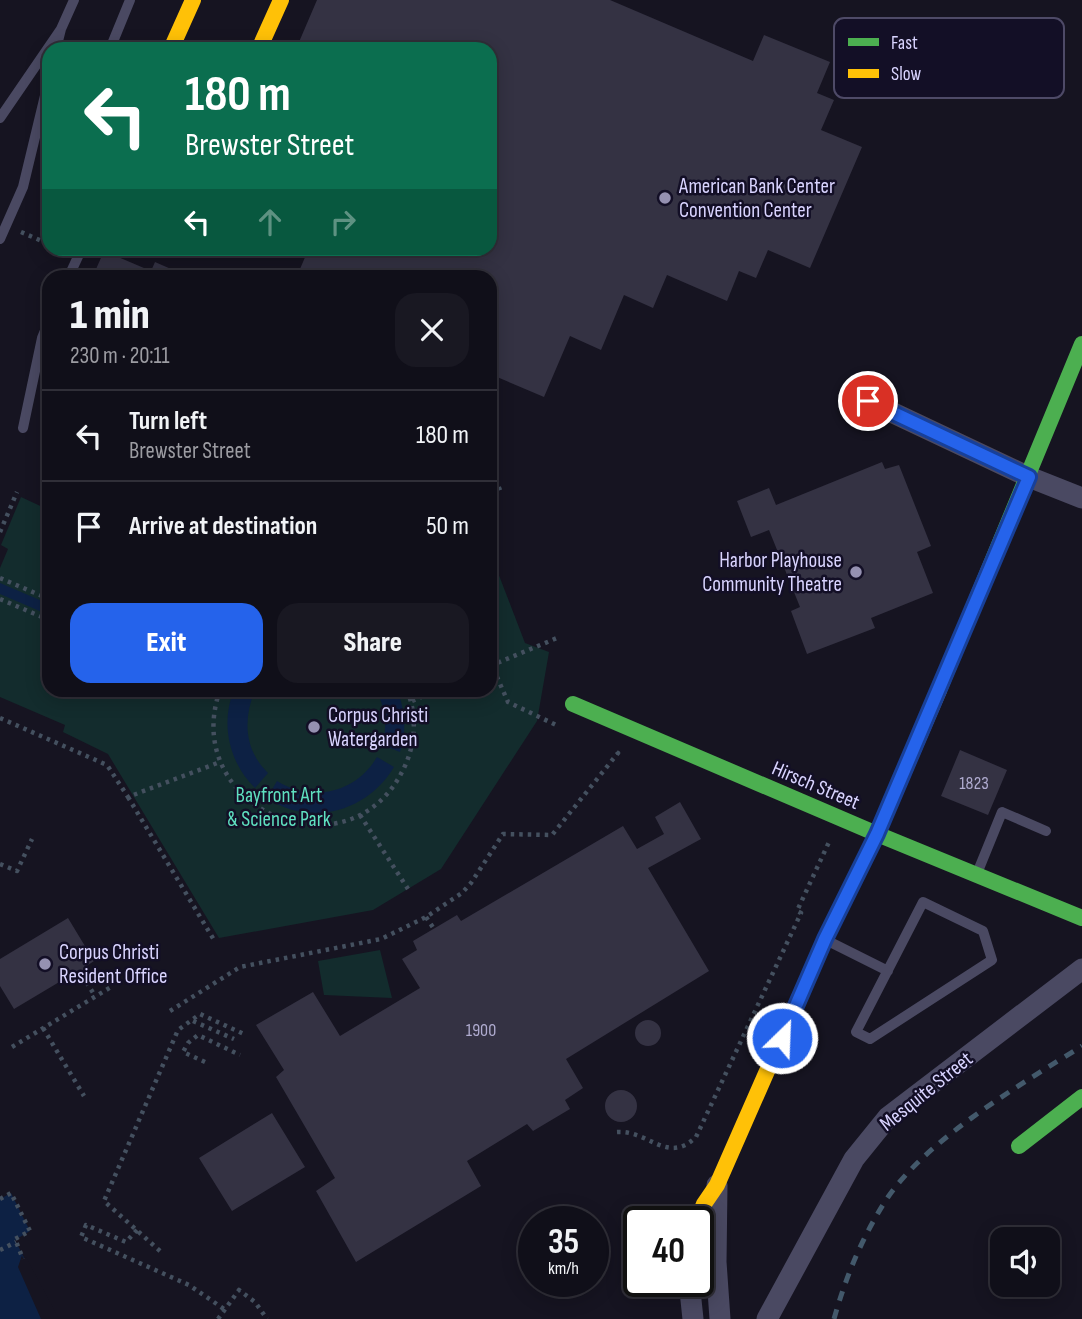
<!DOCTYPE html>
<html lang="en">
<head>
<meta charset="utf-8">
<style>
	:root { --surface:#100f19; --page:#191822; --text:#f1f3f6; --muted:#9c9ca2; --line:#302f38; --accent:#2563eb }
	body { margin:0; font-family:"Sofia Sans Condensed",sans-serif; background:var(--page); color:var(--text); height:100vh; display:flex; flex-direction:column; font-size:26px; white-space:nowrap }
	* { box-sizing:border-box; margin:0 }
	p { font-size:23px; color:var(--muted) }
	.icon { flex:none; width:38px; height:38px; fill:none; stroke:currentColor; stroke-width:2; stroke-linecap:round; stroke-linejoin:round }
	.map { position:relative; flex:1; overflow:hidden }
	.drawer { position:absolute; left:42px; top:270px; width:455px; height:427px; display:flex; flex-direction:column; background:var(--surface); border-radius:21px; box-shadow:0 4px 18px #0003,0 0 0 2px var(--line) }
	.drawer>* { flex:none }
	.top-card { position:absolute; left:42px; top:42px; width:455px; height:214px; border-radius:21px; box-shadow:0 4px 18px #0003,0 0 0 2px var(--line); background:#0b6e4f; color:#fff; overflow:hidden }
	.fabs { position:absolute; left:990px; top:1227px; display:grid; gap:14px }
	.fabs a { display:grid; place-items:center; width:70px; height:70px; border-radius:14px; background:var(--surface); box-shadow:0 4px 18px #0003,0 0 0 2px var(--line); font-size:35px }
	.speed { position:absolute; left:518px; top:1206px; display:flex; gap:14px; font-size:35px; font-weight:700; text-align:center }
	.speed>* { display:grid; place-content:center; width:91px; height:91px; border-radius:50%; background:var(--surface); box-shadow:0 4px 18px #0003,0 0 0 2px var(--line); line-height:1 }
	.speed small { font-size:18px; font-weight:400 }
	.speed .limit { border:4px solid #111; border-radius:10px; background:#fff; color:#111 }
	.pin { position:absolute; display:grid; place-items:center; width:60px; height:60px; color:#fff; margin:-30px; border:4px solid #fff; border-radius:50%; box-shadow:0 2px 7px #0007 }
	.me { position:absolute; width:77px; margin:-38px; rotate:24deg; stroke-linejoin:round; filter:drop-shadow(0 0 5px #0008) }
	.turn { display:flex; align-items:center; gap:24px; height:147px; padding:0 28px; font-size:32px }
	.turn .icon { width:91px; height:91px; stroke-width:2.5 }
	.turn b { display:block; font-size:49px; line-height:60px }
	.lanes { display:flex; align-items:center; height:66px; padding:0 28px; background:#0003; justify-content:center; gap:35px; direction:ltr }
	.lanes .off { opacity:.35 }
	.round { display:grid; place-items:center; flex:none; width:74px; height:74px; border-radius:21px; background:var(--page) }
	.head { display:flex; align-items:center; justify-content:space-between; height:119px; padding:0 28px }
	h1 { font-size:42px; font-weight:800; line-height:52px }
	.cta { display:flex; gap:14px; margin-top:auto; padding:14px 28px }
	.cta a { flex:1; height:80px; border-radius:21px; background:var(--accent); color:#fff; font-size:28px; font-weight:800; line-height:80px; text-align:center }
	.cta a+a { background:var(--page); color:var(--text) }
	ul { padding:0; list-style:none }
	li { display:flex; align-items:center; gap:21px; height:91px; padding:0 28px; border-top:2px solid var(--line) }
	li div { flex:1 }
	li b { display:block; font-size:26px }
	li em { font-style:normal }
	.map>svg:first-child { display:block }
	.green { fill:#132c2d }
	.water { fill:#0d2144 }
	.pier { fill:#161421 }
	.building { fill:#343243 }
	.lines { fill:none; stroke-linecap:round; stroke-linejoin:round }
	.path { stroke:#44505f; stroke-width:4.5; stroke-dasharray:3.5 5; stroke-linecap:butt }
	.lane { stroke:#4a4962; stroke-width:10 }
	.street { stroke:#4a4962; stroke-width:21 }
	.fast { stroke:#4caf50; stroke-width:16 }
	.slow { stroke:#ffc107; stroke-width:16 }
	.rail { stroke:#43596b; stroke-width:5; stroke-dasharray:10 9; stroke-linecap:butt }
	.route-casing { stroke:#184099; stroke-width:18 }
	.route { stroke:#2563eb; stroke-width:12 }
	.poi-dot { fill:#9591b1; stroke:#130f26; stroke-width:2.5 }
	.labels { text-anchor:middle; stroke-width:5; stroke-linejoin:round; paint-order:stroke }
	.number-label { font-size:18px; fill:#b0acd0 }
	.poi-label { font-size:21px; fill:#d9d4ff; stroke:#130f26; text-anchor:start }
	.street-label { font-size:21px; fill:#d9d4ff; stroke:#130f26 }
	.park-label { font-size:21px; fill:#5fe0c0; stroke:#130f26 }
	.key { fill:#130f26; stroke:#4e4a67; stroke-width:2 }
	.key-label { font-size:19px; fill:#d9d4ff }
</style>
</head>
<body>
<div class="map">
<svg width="1082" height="1319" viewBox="0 0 1082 1319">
	<rect width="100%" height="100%" fill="#161421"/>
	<!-- green -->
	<path class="green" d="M21,497l28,13v180h441v-138l35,91 24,9 -12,69 -96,148 -68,41 -154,28 -111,-184 -45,-22 2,-7 -65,-28v-129l8,-19 -7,-4z
		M380,950l12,48 -68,-3 -6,-34z"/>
	<!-- water -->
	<path class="water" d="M0,583l49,21v11l-49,-21z
		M234,690h21c-12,29 -11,60 13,83l-13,15c-26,-25 -35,-65 -21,-98z
		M376,690h21c8,19 10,41 3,62l-18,-7c6,-18 3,-38 -6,-55z
		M377,757l17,10c-26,44 -83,61 -127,31l10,-17c35,22 79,12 100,-24z
		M11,1193l19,38 -15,9 41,79h-56v-120z"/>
	<!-- pier -->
	<path class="pier" d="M22,1255l1,3 3,-1 33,62h-18l-23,-52z"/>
	<!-- building -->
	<path class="building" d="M317,0h293l143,61 11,-26 66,27 -13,31 17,7 -13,30 41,17 -52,121 -42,-18 -12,28 -17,-7 -12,30 -60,-26 -14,33 -29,-13 -23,55 -31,-14 -26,61 -54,-23v-98h-193l12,-28h181v-199h-194z
		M104,251l47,20 4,-9 32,14h-94z
		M882,462l3,7 14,-4 32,81 -14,6 16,41 -62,25 4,10 -68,26 -16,-43 9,-4 -31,-77 -18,7 -14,-36 32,-13 7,17z
		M960,750l47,20 -19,45 -47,-19z
		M680,802l21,37 -53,29 61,103 -143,88 17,29 -18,12 5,9 -37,22 -6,-7 -60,37 14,25 -125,76 -40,-71 19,-13 -59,-101 8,-7 -28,-45 57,-33 27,44 80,-48 -18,-29 15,-9 -4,-9 44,-26 4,6 162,-95 14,23 27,-15 -9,-17z
		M68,918l26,43 -9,6 2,5 -11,6 -5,-3 -57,34 -14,-23v-27z
		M635 1033a13 13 0 1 1 26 0a13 13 0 1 1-26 0Z
		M605 1106a16 16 0 1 1 32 0a16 16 0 1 1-32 0Z
		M272,1113l33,54 -73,44 -33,-53z"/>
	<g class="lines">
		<!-- path -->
		<path class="path" d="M21,232l28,12
			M490,463l11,30
			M0,532l17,-40
			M0,578l49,21
			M0,599l49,21
			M490,661l18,41 48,23
			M490,666l67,-28
			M220,690c-42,119 130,192 184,78 12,-25 13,-53 3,-78
			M412,701l25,-11
			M0,718l107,47 21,32 92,-35
			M128,797l86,143
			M360,815l48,74
			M0,864l17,7 15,-32
			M426,917l8,12
			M82,975l13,21
			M170,1011l70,-44 141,-28 45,-22 36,-24 9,-10 32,-49 49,1 66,-82 -3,-1
			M193,1021l41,18
			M43,1028l41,68
			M12,1047l99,-60
			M205,1062l-22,-10 5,-9 10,-8 42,20
			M617,1132c32,-2 50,33 79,5l105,-224 -4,-2 32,-69
			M0,1199l11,-6 19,38 -15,8 8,20
			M137,1230l-11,12 -40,-17 -5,12 108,48 35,24
			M0,1250l16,-8
			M160,1251l-56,-50 74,-171 22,-16 44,20
			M218,1319l21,-29 16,12 12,17"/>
		<!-- lane -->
		<path class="lane" d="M56,49l5,-20 13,-29
			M110,49l20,-49
			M0,118l61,-89
			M0,239l23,-52 26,-108
			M69,276l13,-28
			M23,428l19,-90 7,-17
			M978,871l24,-59 44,19
			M923,902l60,29 9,29 -122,79 -14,-7z
			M828,941l60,30"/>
		<!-- street -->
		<path class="street" d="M868,401l161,76 53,21
			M717,1185l-1,77 4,57
			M689,1281l4,38
			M767,1319l87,-160 34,-42 194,-148"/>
		<!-- fast -->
		<path class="fast" d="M939,690l143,-346
			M573,704l304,130 205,84
			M1019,1146l63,-49"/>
		<!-- slow -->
		<path class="slow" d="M171,49l22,-49
			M259,49l22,-49
			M697,1222l7,-18 13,-19 108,-246 52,-105 62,-144"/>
		<!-- rail -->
		<path class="rail" d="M834,1319c12,-43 29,-84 54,-122 42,-60 132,-112 194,-151"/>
	</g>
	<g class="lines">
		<defs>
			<path id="route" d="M782,1038l43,-99 52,-105 152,-357 -161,-76"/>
		</defs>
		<!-- route casing -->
		<use href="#route" class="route-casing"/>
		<!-- route -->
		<use href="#route" class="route"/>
	</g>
	<!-- markers -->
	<g class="poi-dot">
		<circle cx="665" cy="198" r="7"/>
		<circle cx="856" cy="572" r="7"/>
		<circle cx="314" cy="727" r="7"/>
		<circle cx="45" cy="964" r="7"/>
	</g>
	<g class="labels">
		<!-- number labels -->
		<g class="number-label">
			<text x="974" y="789">1823</text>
			<text x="481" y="1036">1900</text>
		</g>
		<!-- poi labels -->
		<g class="poi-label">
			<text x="679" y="193">American Bank Center<tspan x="679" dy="24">Convention Center</tspan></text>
			<text x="842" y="567" text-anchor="end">Harbor Playhouse<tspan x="842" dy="24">Community Theatre</tspan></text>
			<text x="328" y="722">Corpus Christi<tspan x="328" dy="24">Watergarden</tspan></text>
			<text x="59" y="959">Corpus Christi<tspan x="59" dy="24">Resident Office</tspan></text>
		</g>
		<!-- street labels -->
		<g class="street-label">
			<text transform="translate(816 785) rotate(23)" y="7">Hirsch Street</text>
			<text transform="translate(926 1091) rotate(-39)" y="7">Mesquite Street</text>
		</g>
		<!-- park labels -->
		<g class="park-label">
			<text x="279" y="802">Bayfront Art<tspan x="279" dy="24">&amp; Science Park</tspan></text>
		</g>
	</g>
	<!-- legend -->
	<rect x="834" y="18" width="230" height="80" rx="10" class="key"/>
	<rect x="848" y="38" width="31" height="8" fill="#4caf50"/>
	<rect x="848" y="69" width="31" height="9" fill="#ffc107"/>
	<g class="key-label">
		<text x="891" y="49">Fast</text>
		<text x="891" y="80">Slow</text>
	</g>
</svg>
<div class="fabs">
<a><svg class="icon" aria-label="sound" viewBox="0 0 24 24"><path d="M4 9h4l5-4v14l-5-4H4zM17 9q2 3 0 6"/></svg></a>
</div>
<div class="speed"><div>35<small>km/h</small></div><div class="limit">40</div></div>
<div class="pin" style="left:868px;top:401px;background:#d93025"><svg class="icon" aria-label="arrive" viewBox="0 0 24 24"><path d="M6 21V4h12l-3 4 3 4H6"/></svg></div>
<svg class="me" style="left:782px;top:1038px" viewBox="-20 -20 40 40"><circle r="17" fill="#2563eb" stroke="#fff" stroke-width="3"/><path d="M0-11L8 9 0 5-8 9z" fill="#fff"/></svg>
<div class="top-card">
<div class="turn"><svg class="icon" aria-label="left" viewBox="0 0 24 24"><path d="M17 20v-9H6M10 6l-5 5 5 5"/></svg><div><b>180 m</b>Brewster Street</div></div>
<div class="lanes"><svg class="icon" aria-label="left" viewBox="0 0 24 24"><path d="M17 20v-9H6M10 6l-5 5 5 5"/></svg><svg class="icon off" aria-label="ahead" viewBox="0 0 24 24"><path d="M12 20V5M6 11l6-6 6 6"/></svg><svg class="icon off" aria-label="right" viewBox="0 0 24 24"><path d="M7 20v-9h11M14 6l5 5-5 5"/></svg></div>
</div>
<section class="drawer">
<div class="head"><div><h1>1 min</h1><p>230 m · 20:11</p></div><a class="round"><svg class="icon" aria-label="close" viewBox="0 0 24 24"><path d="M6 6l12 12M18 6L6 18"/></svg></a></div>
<ul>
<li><svg class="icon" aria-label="left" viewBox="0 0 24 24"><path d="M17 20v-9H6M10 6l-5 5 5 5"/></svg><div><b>Turn left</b><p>Brewster Street</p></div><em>180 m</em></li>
<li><svg class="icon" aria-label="arrive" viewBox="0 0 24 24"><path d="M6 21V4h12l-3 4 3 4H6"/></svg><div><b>Arrive at destination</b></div><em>50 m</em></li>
</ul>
<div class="cta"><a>Exit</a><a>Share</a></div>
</section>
</div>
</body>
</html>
